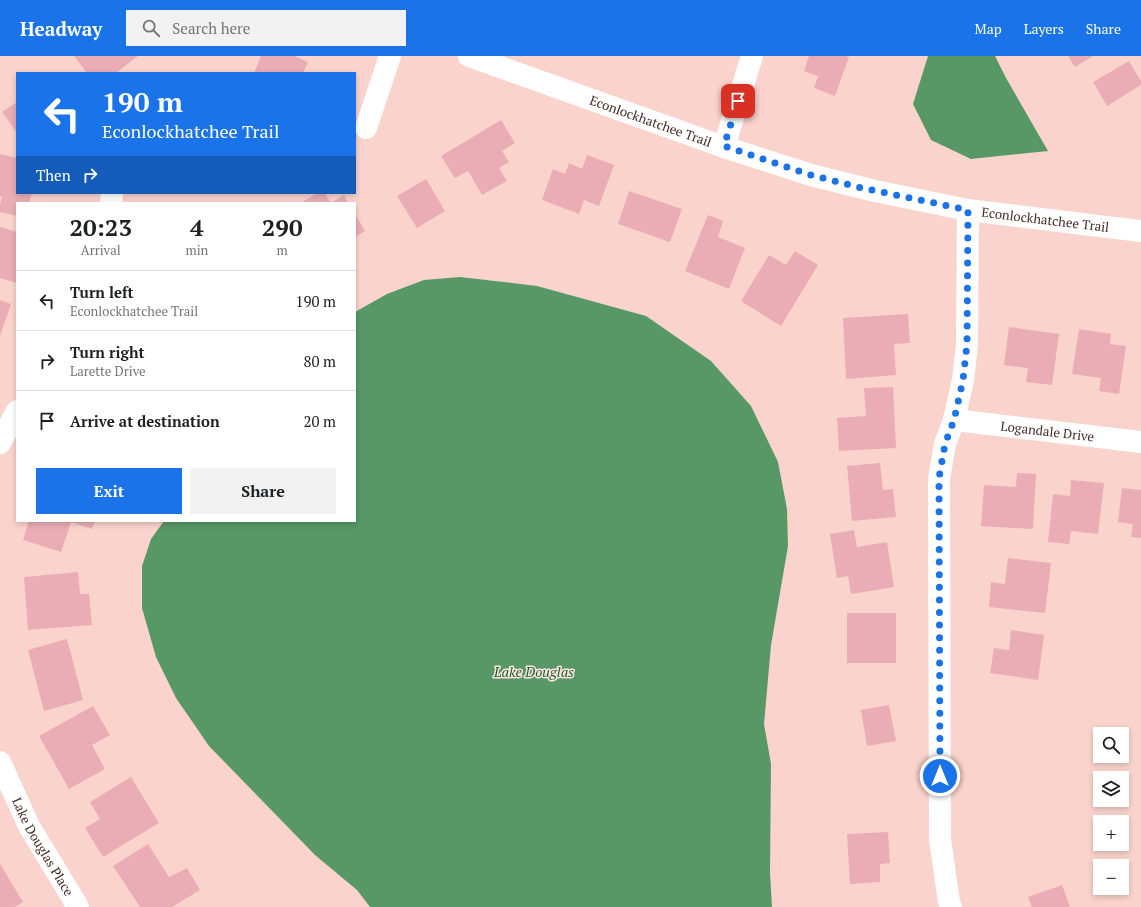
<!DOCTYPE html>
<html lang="en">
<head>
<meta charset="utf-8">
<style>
	:root { --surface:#fff; --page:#f2f2f2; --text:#202124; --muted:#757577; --line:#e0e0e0; --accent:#1a73e8 }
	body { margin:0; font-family:"PT Serif",serif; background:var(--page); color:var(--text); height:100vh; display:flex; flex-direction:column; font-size:15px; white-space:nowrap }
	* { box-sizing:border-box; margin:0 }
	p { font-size:13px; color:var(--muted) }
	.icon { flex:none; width:22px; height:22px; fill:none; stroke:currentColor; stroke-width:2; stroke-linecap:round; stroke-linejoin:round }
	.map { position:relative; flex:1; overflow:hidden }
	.sheet { position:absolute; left:16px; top:146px; width:340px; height:320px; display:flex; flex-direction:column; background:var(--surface); border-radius:0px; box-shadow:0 2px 6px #0003 }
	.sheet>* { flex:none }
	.guide { position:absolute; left:16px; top:16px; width:340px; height:122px; border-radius:0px; box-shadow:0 2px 6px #0003; background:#1a73e8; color:#fff; overflow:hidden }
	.controls { position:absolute; left:1093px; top:671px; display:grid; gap:8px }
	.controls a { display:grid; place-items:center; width:36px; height:36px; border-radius:0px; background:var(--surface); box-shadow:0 2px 6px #0003; font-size:20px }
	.pin { position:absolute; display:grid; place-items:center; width:34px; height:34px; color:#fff; margin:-17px; border-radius:8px; box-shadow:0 2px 6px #0006 }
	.me { position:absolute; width:44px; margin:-22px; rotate:0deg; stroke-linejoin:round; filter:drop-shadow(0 0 3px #0008) }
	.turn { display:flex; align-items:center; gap:14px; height:84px; padding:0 20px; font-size:18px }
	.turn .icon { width:52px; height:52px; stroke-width:2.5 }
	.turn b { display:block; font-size:28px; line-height:34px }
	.then { display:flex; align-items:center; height:38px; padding:0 20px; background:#0003; gap:8px; font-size:15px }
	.eta { display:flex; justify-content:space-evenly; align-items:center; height:68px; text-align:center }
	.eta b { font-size:24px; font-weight:800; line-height:28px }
	.cta { display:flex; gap:8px; margin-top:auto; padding:8px 20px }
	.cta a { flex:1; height:46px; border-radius:0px; background:var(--accent); color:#fff; font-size:16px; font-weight:800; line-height:46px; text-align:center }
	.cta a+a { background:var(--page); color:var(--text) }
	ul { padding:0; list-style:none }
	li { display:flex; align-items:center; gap:12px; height:60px; padding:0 20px; border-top:1px solid var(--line) }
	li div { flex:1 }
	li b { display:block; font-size:15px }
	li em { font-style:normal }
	header { display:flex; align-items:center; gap:24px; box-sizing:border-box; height:56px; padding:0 20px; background:var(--accent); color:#fff }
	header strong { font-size:19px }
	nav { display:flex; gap:22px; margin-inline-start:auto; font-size:14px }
	.search { width:280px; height:36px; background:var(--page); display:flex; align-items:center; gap:10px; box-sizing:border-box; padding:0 14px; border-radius:0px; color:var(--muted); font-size:15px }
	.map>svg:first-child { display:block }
	.water { fill:#589766 }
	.building { fill:#ebadb5 }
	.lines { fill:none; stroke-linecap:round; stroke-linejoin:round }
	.minor { stroke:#fff; stroke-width:22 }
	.route { stroke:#1a73e8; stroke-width:7; stroke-dasharray:0 12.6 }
	.labels { text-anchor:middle; stroke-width:3; stroke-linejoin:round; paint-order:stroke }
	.street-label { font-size:13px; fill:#442c27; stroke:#fee4df }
	.water-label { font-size:14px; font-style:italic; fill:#1a5f30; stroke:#fee4df }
</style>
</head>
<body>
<header>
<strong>Headway</strong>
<div class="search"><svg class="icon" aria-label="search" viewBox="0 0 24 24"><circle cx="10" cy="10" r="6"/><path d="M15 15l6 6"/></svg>Search here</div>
<nav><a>Map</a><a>Layers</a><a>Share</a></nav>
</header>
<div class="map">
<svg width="1141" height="851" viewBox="0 0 1141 851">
	<rect width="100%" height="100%" fill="#fad3cc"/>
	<!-- water -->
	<path class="water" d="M928,0h67l11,22 42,73 -77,8 -40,-19 -18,-36z
		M460,221l77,9 109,30 65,45 40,45 27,56 9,47 1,37 -17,99 -7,79 7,40 -1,109 2,34h-402l-13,-17 -42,-35 -106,-109 -33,-48 -20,-41 -14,-49v-42l9,-27 13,-18h191v-209l32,-18 37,-14z"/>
	<!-- building -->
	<path class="building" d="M74,0h64l-22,17h-29z
		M261,0h33l14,6 -5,11h-49z
		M809,0h37l3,1 -14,39 -21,-8 4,-12 -14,-5z
		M1068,0h25l-18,11z
		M1129,5l12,20v4l-34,21 -14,-24z
		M17,46v31l-15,-21z
		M501,64l14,23 -13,8 7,11 -10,6 8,13 -25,14 -14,-24 -13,7 -14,-22z
		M0,98l17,4v35h15l-3,10h-12v13l-17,-4v-8l2,-7 -2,-1z
		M587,99l27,10 -15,41 -15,-6 -5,14 -37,-14 11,-31 12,5 4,-11 13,6z
		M426,123l19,32 -28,17 -20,-32z
		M629,135l53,18 -12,33 -52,-18z
		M317,137h8l6,10 13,-8 4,8h-47z
		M355,158l10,17 -10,6z
		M708,159l15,6 -5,16 27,11 -16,41 -44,-18z
		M0,171l17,5v51l-17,-5z
		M795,195l23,14 -37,61 -40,-25 28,-46 17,10z
		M0,244l11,4 -11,32z
		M908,258l2,29 -16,1 2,31 -50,4 -3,-61z
		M1009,271l50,7 -7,51 -26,-3 2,-14 -24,-3z
		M1079,273l32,5 -1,10 16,2 -7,48 -20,-3 2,-13 -29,-4z
		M893,331l3,61 -57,3 -2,-33 29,-2 -2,-28z
		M880,407l3,27 10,-1 3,28 -44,4 -5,-55z
		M1017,417l19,1 -3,55 -52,-3 3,-41 32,2z
		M1071,424l33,3 -6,51 -27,-3 -2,13 -21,-2 5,-48 17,2z
		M1122,432l19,2v48l-10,-1 2,-13 -15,-2z
		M29,465h66l-3,8 -21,-7 -10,30 -38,-12z
		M854,474l3,17 30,-5 7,45 -43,7 -3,-18 -11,2 -7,-44z
		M1008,502l43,5 -6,50 -56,-6 2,-25 14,2z
		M78,516l2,22h9l3,31 -64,5 -4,-53z
		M847,557h49v50h-49z
		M1011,574l33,5 -6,45 -48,-7 4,-25 15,2z
		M67,583l16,61 -39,11 -16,-61z
		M889,649l7,36 -29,5 -6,-36z
		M93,650l17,29 -18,10 13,24 -36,20 -30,-53z
		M131,721l28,46 -56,34 -18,-29 15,-9 -10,-17z
		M888,776l2,31 -10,1v18l-30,2 -3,-50z
		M148,788l21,33 18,-9 13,22 -28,17h-32l-27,-41z
		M0,808l23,38 -8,5h-15z
		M1062,829l8,22h-38l-4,-10z"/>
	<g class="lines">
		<!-- minor -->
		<g class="minor">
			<path id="s1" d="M469,0l255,91 87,28 64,16 93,19 173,21"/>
			<path d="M366,72l24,-72"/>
			<path d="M724,91l28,-91"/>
			<path d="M111,147l1,-10"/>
			<path id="s2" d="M954,364l187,22"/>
			<path d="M0,387l17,-32"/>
			<path id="s3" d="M0,706l29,64 49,81"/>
			<path d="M951,851l-2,-5 -9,-63 -1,-360 6,-35 9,-24 9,-40 4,-36 1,-134"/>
		</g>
	</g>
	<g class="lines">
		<!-- route -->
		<path class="route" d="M738,45l-14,45 87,29 51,13 106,22 -1,134 -4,36 -9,40 -9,24 -6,34 1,298"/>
	</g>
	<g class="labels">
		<!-- street labels -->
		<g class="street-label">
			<text dy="5" stroke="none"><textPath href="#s1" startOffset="193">Econlockhatchee Trail</textPath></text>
			<text dy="5" stroke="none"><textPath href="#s1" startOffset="601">Econlockhatchee Trail</textPath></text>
			<text dy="5" stroke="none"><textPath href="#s2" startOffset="94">Logandale Drive</textPath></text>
			<text dy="5" stroke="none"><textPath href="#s3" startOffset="95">Lake Douglas Place</textPath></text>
		</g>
		<!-- water labels -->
		<g class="water-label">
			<text x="534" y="621">Lake Douglas</text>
		</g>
	</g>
</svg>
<div class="controls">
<a><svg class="icon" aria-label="search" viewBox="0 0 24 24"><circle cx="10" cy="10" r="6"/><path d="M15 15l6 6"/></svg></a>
<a><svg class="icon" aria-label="layers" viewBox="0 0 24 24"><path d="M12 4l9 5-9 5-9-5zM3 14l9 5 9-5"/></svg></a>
<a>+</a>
<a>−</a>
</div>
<div class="pin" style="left:738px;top:45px;background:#d93025"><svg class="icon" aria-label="arrive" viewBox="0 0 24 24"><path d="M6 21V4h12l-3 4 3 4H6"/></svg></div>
<svg class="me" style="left:940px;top:720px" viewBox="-20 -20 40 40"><circle r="17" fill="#1a73e8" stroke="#fff" stroke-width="3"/><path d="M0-11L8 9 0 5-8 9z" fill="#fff"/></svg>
<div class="guide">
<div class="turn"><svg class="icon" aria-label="left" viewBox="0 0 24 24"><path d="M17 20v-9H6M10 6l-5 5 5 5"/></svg><div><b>190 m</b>Econlockhatchee Trail</div></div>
<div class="then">Then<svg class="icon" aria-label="right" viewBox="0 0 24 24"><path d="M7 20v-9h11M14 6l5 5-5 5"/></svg></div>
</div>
<section class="sheet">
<div class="eta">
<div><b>20:23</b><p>Arrival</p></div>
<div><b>4</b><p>min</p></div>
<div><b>290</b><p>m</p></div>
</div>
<ul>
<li><svg class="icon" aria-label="left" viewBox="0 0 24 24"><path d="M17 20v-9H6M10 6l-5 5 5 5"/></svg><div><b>Turn left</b><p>Econlockhatchee Trail</p></div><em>190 m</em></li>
<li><svg class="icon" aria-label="right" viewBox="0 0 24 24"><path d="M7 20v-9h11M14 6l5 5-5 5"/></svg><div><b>Turn right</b><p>Larette Drive</p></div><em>80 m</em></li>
<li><svg class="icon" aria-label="arrive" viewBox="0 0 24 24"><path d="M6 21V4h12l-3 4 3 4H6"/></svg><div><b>Arrive at destination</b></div><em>20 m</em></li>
</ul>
<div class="cta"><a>Exit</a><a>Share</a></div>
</section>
</div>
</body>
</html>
